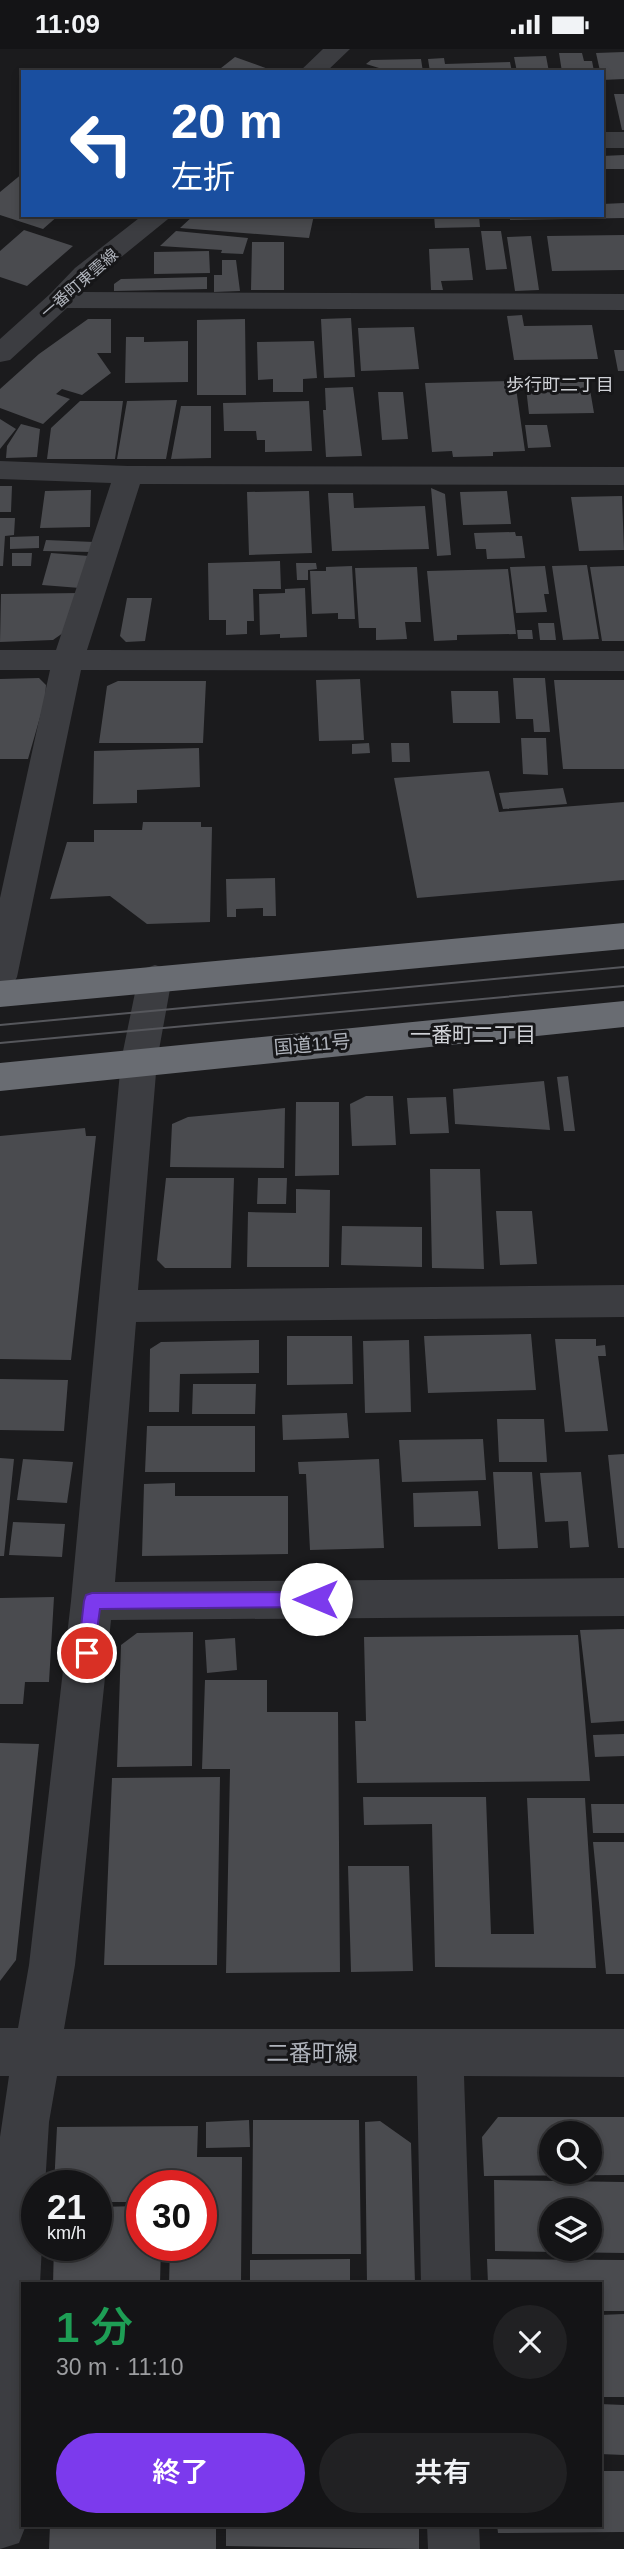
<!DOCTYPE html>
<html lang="ja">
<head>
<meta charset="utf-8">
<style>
	:root { --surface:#141416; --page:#212123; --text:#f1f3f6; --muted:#9d9ea1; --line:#333335; --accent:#7c3aed }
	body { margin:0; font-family:Arial,"Noto Sans JP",sans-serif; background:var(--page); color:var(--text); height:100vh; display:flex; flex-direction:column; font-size:26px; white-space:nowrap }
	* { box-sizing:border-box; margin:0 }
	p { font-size:23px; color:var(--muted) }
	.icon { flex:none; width:38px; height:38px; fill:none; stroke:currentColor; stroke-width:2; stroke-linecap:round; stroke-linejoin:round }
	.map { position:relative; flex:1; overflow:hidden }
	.side { position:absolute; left:21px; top:2233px; width:581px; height:245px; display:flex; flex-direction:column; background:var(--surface); border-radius:0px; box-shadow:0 4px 10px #0003,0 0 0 2px var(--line) }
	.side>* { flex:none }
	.guide { position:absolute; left:21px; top:21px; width:583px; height:147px; border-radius:0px; box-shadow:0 4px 10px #0003,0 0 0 2px var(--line); background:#1a4fa0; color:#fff; overflow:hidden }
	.tools { position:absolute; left:539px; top:2072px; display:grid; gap:14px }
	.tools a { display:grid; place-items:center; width:63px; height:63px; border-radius:50%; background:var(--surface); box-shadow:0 4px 10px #0003,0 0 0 2px var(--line); font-size:35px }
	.speed { position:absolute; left:21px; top:2121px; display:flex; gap:14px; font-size:35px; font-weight:700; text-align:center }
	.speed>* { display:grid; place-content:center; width:91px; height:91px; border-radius:50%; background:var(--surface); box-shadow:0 4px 10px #0003,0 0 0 2px var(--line); line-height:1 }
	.speed small { font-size:18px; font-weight:400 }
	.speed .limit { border:10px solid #d22; background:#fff; color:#111 }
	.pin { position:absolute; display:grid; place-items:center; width:60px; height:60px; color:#fff; margin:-30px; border:4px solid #fff; border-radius:50%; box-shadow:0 2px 7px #0007 }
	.me { position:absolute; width:77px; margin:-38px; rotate:270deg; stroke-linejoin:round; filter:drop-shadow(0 0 5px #0008) }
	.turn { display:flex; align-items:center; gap:24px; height:147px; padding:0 35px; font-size:32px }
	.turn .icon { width:91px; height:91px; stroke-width:2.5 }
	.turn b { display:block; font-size:49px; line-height:60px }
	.round { display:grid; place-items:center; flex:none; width:74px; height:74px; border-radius:37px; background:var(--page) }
	.headline { display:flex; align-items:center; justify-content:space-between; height:119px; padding:0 35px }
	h1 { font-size:42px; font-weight:600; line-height:52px; color:#1e9e55 }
	.cta { display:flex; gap:14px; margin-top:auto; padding:14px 35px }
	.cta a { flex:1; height:80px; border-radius:42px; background:var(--accent); color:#fff; font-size:28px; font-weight:600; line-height:80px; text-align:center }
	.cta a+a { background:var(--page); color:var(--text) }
	.status { display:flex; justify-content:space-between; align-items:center; height:49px; padding:0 35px; background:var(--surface); direction:ltr }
	.status svg { height:19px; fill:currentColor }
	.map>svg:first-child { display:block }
	.building { fill:#4a4b4f; fill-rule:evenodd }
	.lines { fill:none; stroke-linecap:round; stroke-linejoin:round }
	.street { fill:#3c3d41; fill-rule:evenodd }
	.highway { fill:#696c72; fill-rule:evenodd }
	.tram { stroke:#56575c; stroke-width:2 }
	.route { fill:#7c3aed; stroke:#51269a; stroke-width:2 }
	.labels { text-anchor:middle; stroke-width:6; stroke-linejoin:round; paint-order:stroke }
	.far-street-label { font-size:16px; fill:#afb3bb; stroke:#161618 }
	.far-neighbourhood-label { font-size:18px; fill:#d0d2d7; stroke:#161618 }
	.street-label { font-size:19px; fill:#afb3bb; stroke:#161618 }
	.neighbourhood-label { font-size:21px; fill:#d0d2d7; stroke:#161618 }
	.near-street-label { font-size:23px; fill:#afb3bb; stroke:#161618 }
</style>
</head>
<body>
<div class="status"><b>11:09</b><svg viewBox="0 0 49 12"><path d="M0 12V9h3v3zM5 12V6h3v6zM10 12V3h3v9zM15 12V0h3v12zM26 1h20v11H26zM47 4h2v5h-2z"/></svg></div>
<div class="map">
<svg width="624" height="2500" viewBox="0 0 624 2500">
	<rect width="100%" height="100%" fill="#1b1b1d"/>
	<!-- building -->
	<path class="building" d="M624,3v27l-22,1 -6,-27z
		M559,4h23l2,8h8l2,10 -32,1z
		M546,7l3,16h-32l-3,-15z
		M235,8l36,13 -55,2z
		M444,9l1,6 65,-2 2,10h-82l-2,-13z
		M421,10l2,13h-31l-26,-8 5,-4z
		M614,45h10v36h-2z
		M624,106v14h-22v-13z
		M23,124v42h36l-16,14 -43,-14v-23z
		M624,154v15l-114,2v-5h92v-11z
		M194,166h99l-1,4h7l1,-4h14l-5,23 -129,-10z
		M334,166h27v4h-27z
		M375,166h51v4h-51z
		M434,166l45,1 1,11 -45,1z
		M24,181l49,16 -46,40 -27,-9v-26z
		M176,182l72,7 -5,16 -22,-1 1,-3 -62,-4z
		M481,182h20l6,38 -21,1z
		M624,186v35l-72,1 -5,-35z
		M531,187l8,54 -24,1 -8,-54z
		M252,193h32v48h-33z
		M469,199l4,32 -32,1 2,9h-12l-2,-41z
		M209,202l1,22 -56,1v-22z
		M222,211h14l4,31 -26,1v-17h8z
		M207,228v12l-93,2v-7l7,-5z
		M522,266l2,11 68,-1 6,34 -84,1 -7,-44z
		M351,269l4,59 -31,1 -3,-59z
		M88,270h23v34h-14l14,20 -29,22 -20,-6 -6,5 14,5 -27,25 -43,-16v-19l39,-35z
		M245,270l1,76h-49v-75z
		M414,278l5,42 -58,2 -3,-43z
		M126,288h18v5l44,-1v41l-63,1z
		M314,292l3,37 -14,1v13h-30v-13l-15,1 -1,-38z
		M614,301h10v21h-6z
		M588,329l6,35 -65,1 -4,-35z
		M515,332l10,70 -32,1v4l-40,1 -1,-6 -20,1 -7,-69z
		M353,338l9,69 -36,1 -3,-47h3l-1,-22z
		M378,343h25l5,47 -26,1z
		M177,351l-11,59h-49l10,-58z
		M80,352h43l-8,58h-68l4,-31z
		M309,352l3,50 -47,1v-12h-8l-1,-9h-32l-1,-28z
		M181,357h30v52l-40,1z
		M0,370l16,10 -16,20z
		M21,375l19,5 -3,28 -31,1 1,-12z
		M525,376h22l4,22 -23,1z
		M0,437h12l-1,26h-11z
		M431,439l14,6 6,61 -14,1z
		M91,441l-1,37 -50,1 5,-37z
		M309,442l3,62 -63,2 -2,-63z
		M507,442l4,33 -48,1 -3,-33z
		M328,444h25l1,15 71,-2 4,43 -97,2z
		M622,447l2,54 -45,1 -8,-54z
		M0,469h15l-1,17 -9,1 -2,30h-3z
		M515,483l1,4h6l3,22 -38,1 -1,-10h-10l-2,-16z
		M39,487v12l-29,1v-12z
		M46,491l48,2 -2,10 -49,-1z
		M12,504h20l-1,13h-19z
		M51,504l38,3 -9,32 -38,-3z
		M280,512l1,28h-28l1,32h-7v13l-21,1v-15h-17l-1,-57z
		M296,514h20l1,6 -9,1v10h-11z
		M587,516l12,74 -36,1 -11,-74z
		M352,517l3,53h-17v-6l-26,1 -2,-43h16v-4z
		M545,517l4,28h-5l3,18 -31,1 -6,-46z
		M624,517v75h-22l-12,-74z
		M417,518l4,55h-16l2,17 -31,1v-12h-17l-4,-60z
		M508,520l8,65 -59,1v5l-23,1 -7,-70z
		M305,539l2,49 -27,1v-4l-20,1 -1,-41 26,-1v-4z
		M80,544l-10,35 -17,12 -53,2 1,-48z
		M127,549h25l-7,43 -19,1 -6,-6z
		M538,574h16l2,17h-16z
		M517,581h15l1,9h-15z
		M39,629l7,7 -1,15 -17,59h-28v-80z
		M513,629h32l5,54h-16l-1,-13h-17z
		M360,630l4,61 -45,1 -3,-61z
		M554,631h70v89h-61z
		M118,632h88l-3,62h-104l8,-57z
		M451,642h47l2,32h-47z
		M521,689h25l2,37 -25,-1z
		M369,694l1,10 -18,1v-10z
		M391,694h18l1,19h-18z
		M199,699l1,39 -63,3v13l-44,1 1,-53z
		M489,722l10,41 125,-10v78l-207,18 -23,-120z
		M563,739l4,16 -64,5 -4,-16z
		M143,773h58v5h11l-2,95 -63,2 -37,-28 -60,3 17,-57h27v-12h48z
		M275,829l1,38h-13v-8l-27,1v8h-9l-1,-38z
		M568,1027l7,55h-11l-7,-54z
		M544,1032l6,49 -95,-6 -2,-35z
		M366,1047h27l3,49 -44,1 -2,-42z
		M446,1048l3,36 -39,1 -3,-36z
		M296,1053h43v73l-44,1z
		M285,1059l-1,60 -114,-1 2,-43 16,-7z
		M85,1079l1,8h10l-25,224 -71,-1v-223z
		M430,1120h50l4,100 -52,-1z
		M166,1129h68l-3,90h-66l-8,-8z
		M258,1129h29l-1,26h-29z
		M296,1140l34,1 -1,77h-82l1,-55 48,1z
		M496,1162h36l5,53 -37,1z
		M342,1177l80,1v40l-81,-2z
		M531,1285l5,56 -108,3 -4,-57z
		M287,1287h65l1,48 -66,1z
		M555,1290h41v7l9,-1 1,11h-8l10,75 -43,1z
		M259,1291v33l-79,1 -1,38h-30l1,-63 11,-7z
		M409,1291l2,72 -46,1 -2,-72z
		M0,1330l68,1 -4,51 -64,-1z
		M193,1335h63l-1,30h-63z
		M347,1364l2,25 -66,2 -1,-25z
		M497,1370h47l3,43h-48z
		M147,1377h108v46h-110z
		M483,1390l3,41 -84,2 -3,-42z
		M624,1405v94h-6l-10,-93z
		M0,1409l14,1 -10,97h-4z
		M23,1410l50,3 -6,41 -50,-3z
		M379,1410l5,89 -74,2 -4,-76h-7l-1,-12z
		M493,1423h39l6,76 -40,1z
		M581,1423l8,75 -19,1 -2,-27 -23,1 -5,-49z
		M175,1434v13h113v58l-146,2 2,-72z
		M478,1442l3,35 -67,1 -1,-34z
		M13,1473l52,2 -3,33 -53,-2z
		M54,1548l-5,85h-24l-2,22h-23v-106z
		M624,1580v92l-33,2 -11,-93z
		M193,1583l-1,134 -75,1 4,-122 16,-12z
		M578,1586l12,146 -233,2 -2,-62h11l-2,-84z
		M235,1589l2,32 -30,3 -2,-33z
		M205,1631h62v32h71l2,260 -114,1 4,-204h-28z
		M624,1685v22l-29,1 -2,-22z
		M0,1694l39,1 -23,216 -16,21z
		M220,1728l-3,188h-113l8,-187z
		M363,1748h123l5,137h43l-7,-136h58l11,170 -161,-1 -3,-143 -68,1z
		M591,1755h33v29h-31z
		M593,1793h31v132h-18z
		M348,1817h61l4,105 -62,1z
		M498,2068h126v58l-140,1 -2,-39zM551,2084h39v39h-39z
		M249,2071l1,27 -44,1v-26z
		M253,2071h106l2,134h-109z
		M380,2072l31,22 4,141h-48l-2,-162z
		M198,2077l-1,31h45l-1,127h-72l1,-39h31v-59h-59v16h-46v-16h-42l3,-59z
		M494,2131l130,2v71l-129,-2zM551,2161h39v39h-39z
		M142,2157v39h19l-1,39h-107l1,-39h42v-38z
		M350,2210v25h-100v-24z
		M487,2210l137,1v51h-24v-27h-112z
		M624,2265v83h-24v-82z
		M600,2355l24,1v50l-24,-1z
		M600,2422h24v61l-126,1 -1,-8h103z
		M50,2476h166v24h-167z
		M226,2476h193v24l-193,-3z"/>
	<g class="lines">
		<!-- street -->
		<path class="street" d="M323,0h27l-24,23h-27z
			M602,83h22v16h-22z
			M143,166h30l-80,65 -11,12 542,2v16l-557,-2 -57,52 -10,2v-23l50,-45 25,-26z
			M0,412l128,5 496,1v18l-484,-1 -53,166 537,1v20l-543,-1 -64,307 -5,9 -12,4v-92l50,-228h-50v-20h56l55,-167 -111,-4z
			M155,916l12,4 5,9 -15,83 -19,229 486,-5v32l-488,5 -21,260 509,-4v38l-513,4 -36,345 -11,64h560v48l-160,-1 7,208h-50l-4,-208h-360l-8,46 -4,64h-8v59h5l-2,39h-17v241h3l-7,18 -19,6v-412l9,-61h-9v-48h18l11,-63 42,-364 50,-540 17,-83 5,-9z
			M427,2476h52l1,24h-52z"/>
		<!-- highway -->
		<path class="highway" d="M624,874v26l-624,58v-26z
			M624,952v26l-624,64v-28z"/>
		<!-- tram -->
		<path class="tram" d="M0,976l624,-58
			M0,994l624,-57"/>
	</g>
	<!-- route -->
	<path class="route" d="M316,1543l6,2 3,5 -3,6 -6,2 -216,2 -7,50 -6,2 -7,-2 -2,-6 6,-52 2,-6 6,-2z"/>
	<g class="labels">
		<!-- far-street labels -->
		<g class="far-street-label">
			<text transform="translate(79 234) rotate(-41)" y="6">一番町東雲線</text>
		</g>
		<!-- far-neighbourhood labels -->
		<g class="far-neighbourhood-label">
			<text x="560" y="342">歩行町二丁目</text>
		</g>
		<!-- street labels -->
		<g class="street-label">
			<text transform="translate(312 995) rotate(-5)" y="7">国道11号</text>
		</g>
		<!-- neighbourhood labels -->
		<g class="neighbourhood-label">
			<text x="473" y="993">一番町二丁目</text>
		</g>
		<!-- near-street labels -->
		<g class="near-street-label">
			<text x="312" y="2012">二番町線</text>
		</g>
	</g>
</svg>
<div class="tools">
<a><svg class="icon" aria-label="search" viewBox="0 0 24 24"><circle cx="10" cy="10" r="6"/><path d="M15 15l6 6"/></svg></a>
<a><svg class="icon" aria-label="layers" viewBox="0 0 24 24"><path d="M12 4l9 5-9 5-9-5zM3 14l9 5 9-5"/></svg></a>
</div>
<div class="speed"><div>21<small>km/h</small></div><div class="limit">30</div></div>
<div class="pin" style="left:87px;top:1604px;background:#d93025"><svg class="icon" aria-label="arrive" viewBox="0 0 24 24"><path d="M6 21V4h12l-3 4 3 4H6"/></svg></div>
<svg class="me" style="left:316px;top:1550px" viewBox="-20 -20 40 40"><circle r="19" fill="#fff"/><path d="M0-13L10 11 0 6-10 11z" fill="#7c3aed"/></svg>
<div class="guide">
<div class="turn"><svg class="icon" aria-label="left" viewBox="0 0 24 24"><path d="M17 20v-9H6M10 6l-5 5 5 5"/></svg><div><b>20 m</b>左折</div></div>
</div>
<section class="side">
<div class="headline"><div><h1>1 分</h1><p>30 m · 11:10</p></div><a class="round"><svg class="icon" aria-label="close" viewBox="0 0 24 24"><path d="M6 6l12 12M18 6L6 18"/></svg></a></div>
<div class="cta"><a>終了</a><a>共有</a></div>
</section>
</div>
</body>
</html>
